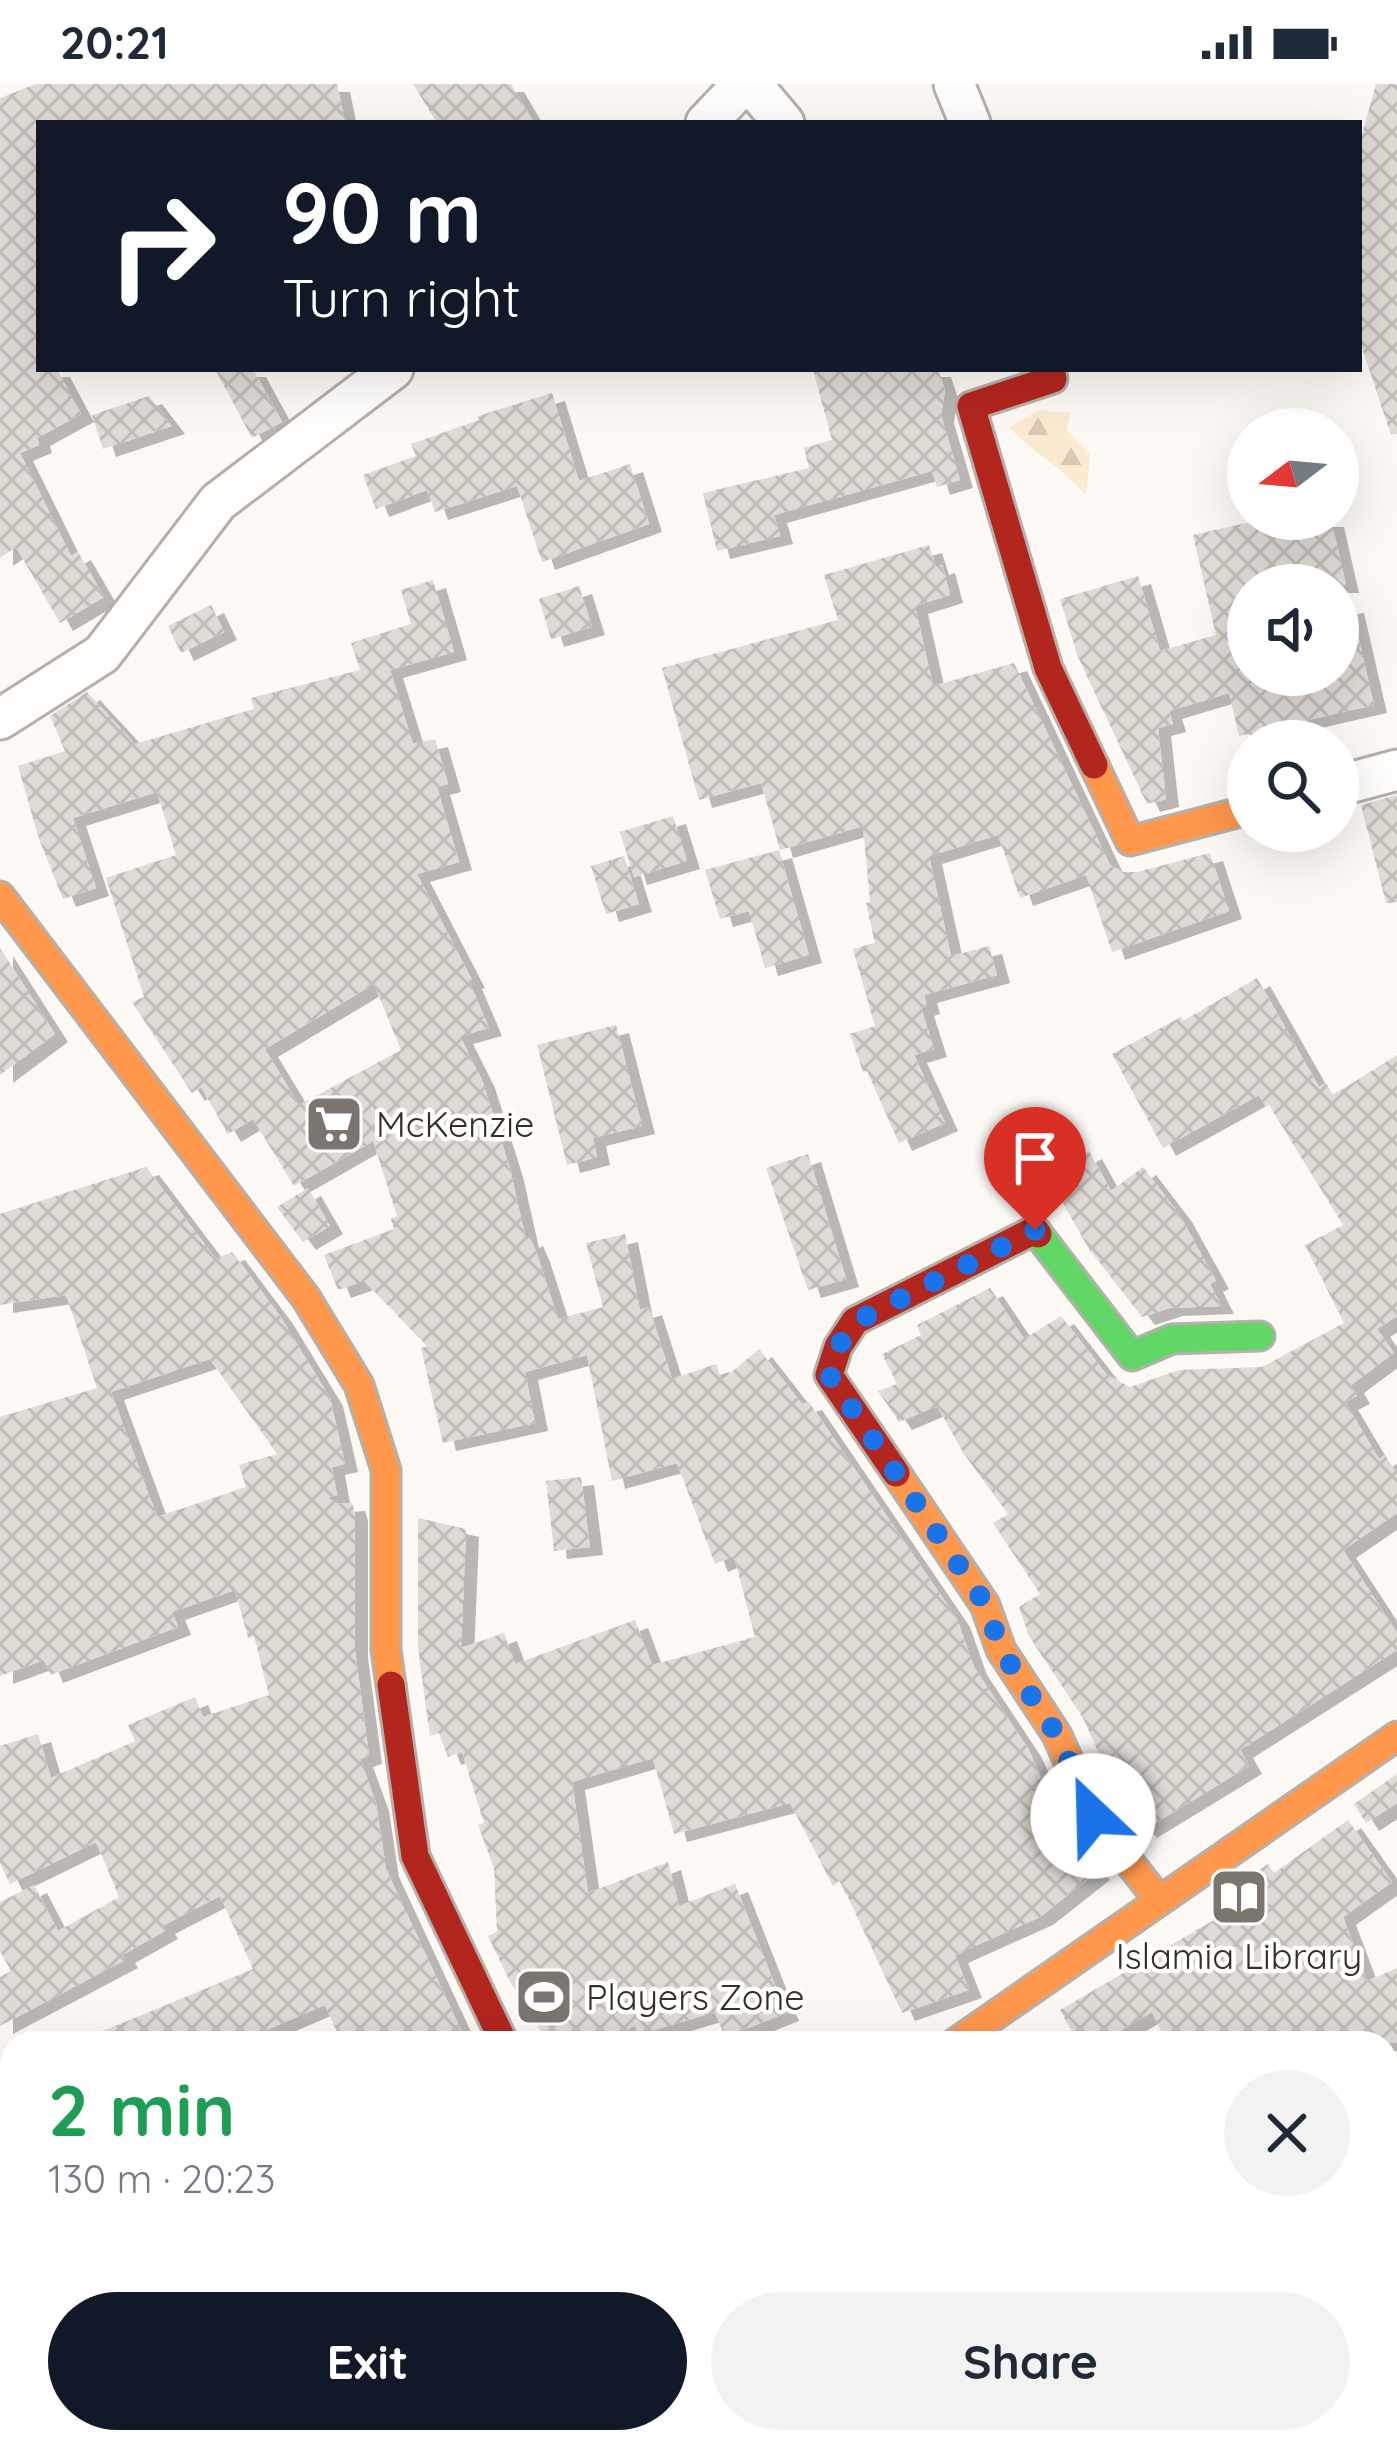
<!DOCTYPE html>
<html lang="en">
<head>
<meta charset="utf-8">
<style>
	:root { --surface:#fff; --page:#f2f2f3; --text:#1f2937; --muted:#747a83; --accent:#111827 }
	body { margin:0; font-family:Quicksand,sans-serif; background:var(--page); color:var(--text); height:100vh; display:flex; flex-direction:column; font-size:45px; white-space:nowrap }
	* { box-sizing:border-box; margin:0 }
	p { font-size:39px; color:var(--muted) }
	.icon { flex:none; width:66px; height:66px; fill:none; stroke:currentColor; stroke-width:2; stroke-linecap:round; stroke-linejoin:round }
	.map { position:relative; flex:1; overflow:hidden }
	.details { position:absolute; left:0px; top:1947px; width:1398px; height:423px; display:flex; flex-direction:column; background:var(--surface); border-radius:36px 36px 0 0; box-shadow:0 12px 48px #0002 }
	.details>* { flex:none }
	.hud { position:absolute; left:36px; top:36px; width:1326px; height:252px; border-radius:0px; box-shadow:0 12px 48px #0002; background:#111827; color:#fff; overflow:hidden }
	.needle { width:78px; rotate:254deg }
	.fabs { position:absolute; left:1227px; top:324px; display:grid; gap:24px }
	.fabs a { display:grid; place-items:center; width:132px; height:132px; border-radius:50%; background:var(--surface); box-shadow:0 12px 48px #0002; font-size:60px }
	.pin { position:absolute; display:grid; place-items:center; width:102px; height:102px; color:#fff; margin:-123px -51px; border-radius:50% 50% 50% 0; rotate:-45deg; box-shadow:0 0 12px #0007 }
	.pin .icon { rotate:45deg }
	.me { position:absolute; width:132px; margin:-66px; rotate:336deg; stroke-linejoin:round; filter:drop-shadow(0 0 9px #0008) }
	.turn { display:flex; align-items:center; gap:42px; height:252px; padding:0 48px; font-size:54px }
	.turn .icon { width:156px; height:156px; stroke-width:2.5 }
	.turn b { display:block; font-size:84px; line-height:102px }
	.round { display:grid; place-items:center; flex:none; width:126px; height:126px; border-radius:63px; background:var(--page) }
	.head { display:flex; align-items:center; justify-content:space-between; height:204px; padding:0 48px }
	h1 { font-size:72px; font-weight:700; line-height:90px; color:#1e9e55 }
	.button { display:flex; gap:24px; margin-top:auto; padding:24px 48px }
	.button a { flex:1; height:138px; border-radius:72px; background:var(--accent); color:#fff; font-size:48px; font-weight:700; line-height:138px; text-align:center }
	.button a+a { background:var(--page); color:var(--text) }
	.status { display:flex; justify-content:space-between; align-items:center; height:84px; padding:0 60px; background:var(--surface); direction:ltr }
	.status svg { height:33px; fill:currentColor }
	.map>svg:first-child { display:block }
	.forest { fill:url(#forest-firs) }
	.building { fill:url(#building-cross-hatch); fill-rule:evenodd; filter:url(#shadow) }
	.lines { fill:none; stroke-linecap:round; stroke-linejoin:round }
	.street-casing { stroke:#b4b0aa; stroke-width:45 }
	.fast-casing { stroke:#b4b0aa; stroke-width:33 }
	.slow-casing { stroke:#b4b0aa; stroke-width:33 }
	.jam-casing { stroke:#b4b0aa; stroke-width:33 }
	.street { stroke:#fffefd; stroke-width:39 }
	.fast { stroke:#63d668; stroke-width:27 }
	.slow { stroke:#ff974d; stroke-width:27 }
	.jam { stroke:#b3261e; stroke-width:27 }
	.route { stroke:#1a73e8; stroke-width:21; stroke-dasharray:0 37.8 }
	.labels { text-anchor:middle; stroke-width:9; stroke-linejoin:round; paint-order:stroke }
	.poi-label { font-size:36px; fill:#352f26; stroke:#fff; text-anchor:start }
</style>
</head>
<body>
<div class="status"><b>20:21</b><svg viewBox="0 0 49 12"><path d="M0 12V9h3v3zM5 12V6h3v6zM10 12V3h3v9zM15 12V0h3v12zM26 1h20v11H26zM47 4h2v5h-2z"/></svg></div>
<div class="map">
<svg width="1397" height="2368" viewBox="0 0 1397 2368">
	<defs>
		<pattern id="forest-firs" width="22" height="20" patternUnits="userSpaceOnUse" patternTransform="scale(3)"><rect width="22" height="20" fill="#faeacf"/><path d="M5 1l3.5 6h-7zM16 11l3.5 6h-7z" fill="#d7c9b2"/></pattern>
		<pattern id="building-cross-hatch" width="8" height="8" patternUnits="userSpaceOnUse" patternTransform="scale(3)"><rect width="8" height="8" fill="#dfdad4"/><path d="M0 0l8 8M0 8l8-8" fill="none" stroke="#c0bbb6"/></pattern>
		<filter id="shadow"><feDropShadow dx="13" dy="8" stdDeviation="0" flood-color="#0004"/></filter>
	</defs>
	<rect width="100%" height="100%" fill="#fcf8f4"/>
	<!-- forest -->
	<path class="forest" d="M1040,326l30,3 -3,17 23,25 -4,40c-24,-28 -53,-42 -77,-68z"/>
	<!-- building -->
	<path class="building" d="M36,0h301l8,39h-306v246h18l24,45 -44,24 2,7 -19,8 51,103 7,-4 26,45 -44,26 -44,-76 -16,11v-460z
		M413,0h98l23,39h-97z
		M1376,0h21v350l-6,1 -32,-96v-194z
		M215,285h38l29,53 -30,16z
		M813,285h125l7,21 -4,25 19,65 -23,7 -5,-16 -158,44 6,21 -63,15 -14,-58 106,-25 -5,-20 28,-8z
		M552,309l27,88 51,-17 19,60 -107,38 -25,-76 -82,26 -8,-22 -51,19 -13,-34 53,-19 -5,-12 68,-24 -1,-4z
		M149,312l23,30 -69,23 -11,-34z
		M1264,435h67l15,66h-98v90h90v-68l13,-2 23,100 -135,31 -10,-43 -60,18 4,13 -15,4 8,71 -19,5 -69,-147 -18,-58 78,-23 22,75 56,-16 -23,-100z
		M929,461l7,22 6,-2 8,30 -35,11 18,80 81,-23 96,202 13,7h14l73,-19 19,58 -117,41 -26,-77 -66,23 -22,-63 -69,21 22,100 38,-10 8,29 -73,20 3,11 -6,2 13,41 -20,6 31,68 -46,20 -32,-72 -4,1 -13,-38 25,-8 -22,-77 22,-6 -9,-40 4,-1 -7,-76 -83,24 -19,-67 -62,17 -37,-132 176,-48 -14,-45z
		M433,496l21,72 -64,18 23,74 22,-5 13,45 -11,3 22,75 -42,12 55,106 -3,1 20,47 -29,8 22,44 28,89 16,71 4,-2 7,16 21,65 45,-12 -17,-64 39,-9 15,76 9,-3 23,72 44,-15 6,16 37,-31 43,55 7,-2 148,217 17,48 55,83 35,79 33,43 -57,45 -85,38 14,35 -67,23 -62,-133 -7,6 -43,-83 -116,31 -21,-76 -81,24 16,111 80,-31 11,44 56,-22 51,129 -61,24 -10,-25 -77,23 -3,-10 -29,18h-58l-40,-65 -20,-42 9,-4 -3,-64 -16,-43 6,-2 -22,-71 -14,5 -9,-24 -9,3 -12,-88v-130l48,11 -5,119 43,-15 11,31 120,-44 17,45 103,-28 -21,-81 -19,8 -38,-101 -65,18 -25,-126 -62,17 10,51 -92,20 -22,-95 6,-2 -63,-65 -26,9 -14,-35 70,-26 -3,-10 6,-3 -24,-75 -79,45 -41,-67 -25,15 -27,-47 -9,6 -60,-91 12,-5 -38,-119 70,-23 -19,-63 -84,26 23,70 -33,11 -24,-60 -21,-73 47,-15 -15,-35 37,-24 48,52 119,-35 -3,-11 109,-28 -9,-27 60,-19 -10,-34zM374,900l27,66 -102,55 -34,-56z
		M579,502l13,41 -41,12 -12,-40z
		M211,521l13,27 -43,21 -13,-27z
		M1397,711v107l-11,1 -25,-98z
		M673,732l14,45 -53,16 -14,-45z
		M779,766l30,105 -44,13 -16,-57 -29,8 -15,-49z
		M624,772l15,48 -33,10 -15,-48z
		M0,864l55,86 -55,41z
		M1257,894l62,109 7,-4 7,12 64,-40v261l-20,13 17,24 -43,32 6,11 -12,6 34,57 6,-4 12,19v39l-54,37 54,83v17l-157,100 9,16 -105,64 -24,-30 -37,-82 -54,-82 -10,-29 21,-13 -47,-71 15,-9 -44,-60 -27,-48 -38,16 -21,-31 19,-7 -15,-30 39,-19 -4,-10 73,-37 34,51 37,-23 46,59 23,12 49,-17 83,-3 82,-44 -39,-78 38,-20 -74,-120 -3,2 -7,-12 -96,53 -51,-94 69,-37 2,4z
		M616,941l26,101 -49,12 4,19 -30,8 -30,-120z
		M1089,1067l22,40 32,-24 36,47 37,67 -6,3 11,22 -51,2 -28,9 -53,-68 -42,-74z
		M808,1070l38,125 -38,11 -42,-122z
		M146,1083l70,92 16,-7 48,64 50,82 15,66 -13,3 5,28 -10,3 11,6 14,-1 3,10v137l14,106 -9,3 16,44 10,66 81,174h-125l-17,-38 -89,38h-162l179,-74 -33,-73 -58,30 3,5 -43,24 3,5 -125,66v-49l11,-6 -11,-20v-49l34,-17 24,46 61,-34 -23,-55 -86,42 -10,-21v-117l38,-12 13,44 84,-37 -7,-16 67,-28 8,20 66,-22 -15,-59 -6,2 -13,-48 -63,22 6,15 -128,48 -6,-15 -44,16v-259l97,-29 -31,-93 -66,10v-91zM210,1275l67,95 -38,11 7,22 -89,30 -46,-125z
		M308,1104l22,38 -27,16 -26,-35z
		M581,1393l9,70 -36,4 -8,-70z
		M1397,1690v29l-31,20 -12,-19z
		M1348,1736l44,62 -49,35 24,64 30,-13v75h-230l-15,-31 -53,31h-21l-18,-33 159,-93 -9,-13 58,-40 6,9z"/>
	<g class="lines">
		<defs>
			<path id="street" d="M751,0l33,39
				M954,0l16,39
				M706,39l37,-39
				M0,635l102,-65 116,-152 175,-133
				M1338,702l59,-16
				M0,2129l12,19
				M148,2358l6,10
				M792,2358l7,10"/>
			<path id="fast" d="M1038,1150l94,122 40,-17 88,-3"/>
			<path id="slow" d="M1094,681l36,76 118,-31
				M0,812l306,402 53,87 27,85v180l5,35
				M896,1389l89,132 16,45 56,85 36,81 65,83
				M955,1959l442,-307
				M308,2368l18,-10
				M394,2368l18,-10"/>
			<path id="jam" d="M1051,285l2,10 -82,27 77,262 46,97
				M896,1389l-67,-98 9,-28 17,-26 180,-91 3,4
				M391,1601l24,171 89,187"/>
		</defs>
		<!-- street casing -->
		<use href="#street" class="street-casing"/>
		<!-- fast casing -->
		<use href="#fast" class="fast-casing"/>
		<!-- slow casing -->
		<use href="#slow" class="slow-casing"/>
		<!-- jam casing -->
		<use href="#jam" class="jam-casing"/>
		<!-- street -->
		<use href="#street" class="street"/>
		<!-- fast -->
		<use href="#fast" class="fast"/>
		<!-- slow -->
		<use href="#slow" class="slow"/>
		<!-- jam -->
		<use href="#jam" class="jam"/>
	</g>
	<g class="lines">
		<!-- route -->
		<path class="route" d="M1035,1146l-180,92 -17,25 -9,28 157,230 15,45 56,85 36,81"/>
	</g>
	<!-- icons -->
	<defs>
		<symbol id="supermarket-square" viewBox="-11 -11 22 22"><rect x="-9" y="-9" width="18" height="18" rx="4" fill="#7b756e" stroke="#fff"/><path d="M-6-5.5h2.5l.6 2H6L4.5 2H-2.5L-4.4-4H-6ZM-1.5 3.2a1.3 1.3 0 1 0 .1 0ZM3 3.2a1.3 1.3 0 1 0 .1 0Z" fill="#fff"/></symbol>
		<symbol id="library-square" viewBox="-11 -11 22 22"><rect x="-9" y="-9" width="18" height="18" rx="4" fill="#7b756e" stroke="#fff"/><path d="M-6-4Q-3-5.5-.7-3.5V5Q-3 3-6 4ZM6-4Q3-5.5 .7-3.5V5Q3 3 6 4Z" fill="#fff"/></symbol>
		<symbol id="stadium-square" viewBox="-11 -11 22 22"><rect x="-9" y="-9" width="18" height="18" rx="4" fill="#7b756e" stroke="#fff"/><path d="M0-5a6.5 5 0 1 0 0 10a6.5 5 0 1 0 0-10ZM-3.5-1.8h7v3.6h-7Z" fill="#fff"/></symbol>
	</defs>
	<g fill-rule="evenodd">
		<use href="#supermarket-square" x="301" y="1007" width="66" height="66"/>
		<use href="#library-square" x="1206" y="1780" width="66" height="66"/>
		<use href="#stadium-square" x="511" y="1880" width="66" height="66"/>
	</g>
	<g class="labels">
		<!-- poi labels -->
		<g class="poi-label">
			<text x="376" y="1053">McKenzie</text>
			<text x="1239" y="1885" text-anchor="middle">Islamia Library</text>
			<text x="586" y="1926">Players Zone</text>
		</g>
	</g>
</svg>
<div class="fabs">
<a><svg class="needle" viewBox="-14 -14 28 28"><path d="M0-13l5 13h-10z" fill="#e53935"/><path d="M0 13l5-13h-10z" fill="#747a83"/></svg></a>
<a><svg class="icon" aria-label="sound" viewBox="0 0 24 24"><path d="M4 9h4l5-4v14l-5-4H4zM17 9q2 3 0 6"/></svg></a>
<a><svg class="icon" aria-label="search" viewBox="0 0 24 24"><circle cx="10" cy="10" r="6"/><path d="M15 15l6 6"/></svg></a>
</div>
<div class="pin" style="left:1035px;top:1146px;background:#d93025"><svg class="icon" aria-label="arrive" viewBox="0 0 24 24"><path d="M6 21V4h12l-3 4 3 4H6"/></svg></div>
<svg class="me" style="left:1093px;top:1732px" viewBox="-20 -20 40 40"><circle r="19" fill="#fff"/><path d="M0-13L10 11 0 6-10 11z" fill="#1a73e8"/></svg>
<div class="hud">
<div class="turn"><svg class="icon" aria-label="right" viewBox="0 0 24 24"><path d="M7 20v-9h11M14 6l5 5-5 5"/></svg><div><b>90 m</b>Turn right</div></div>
</div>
<section class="details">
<div class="head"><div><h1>2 min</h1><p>130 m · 20:23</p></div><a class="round"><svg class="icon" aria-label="close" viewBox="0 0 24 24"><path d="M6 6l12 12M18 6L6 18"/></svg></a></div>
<div class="button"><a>Exit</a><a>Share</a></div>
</section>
</div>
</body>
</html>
